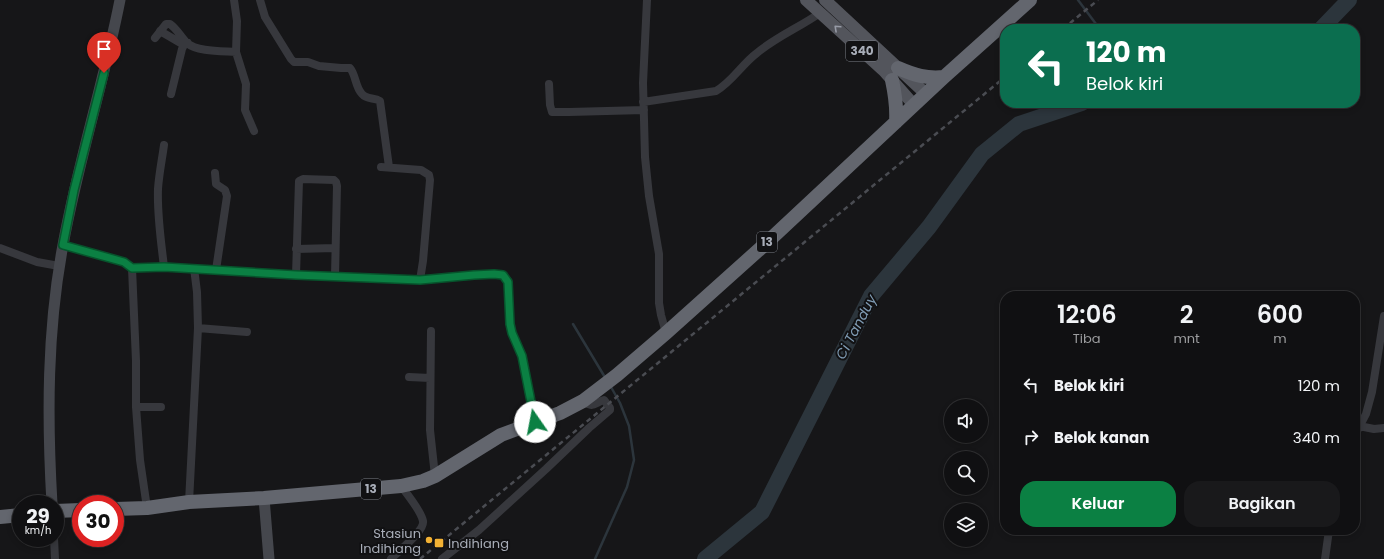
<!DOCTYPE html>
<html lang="id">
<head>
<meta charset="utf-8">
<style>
	:root { --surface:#101012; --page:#19191b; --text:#f1f3f6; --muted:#9c9d9f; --line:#303032; --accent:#0b8043 }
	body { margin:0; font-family:Poppins,sans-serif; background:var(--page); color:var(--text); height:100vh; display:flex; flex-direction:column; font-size:15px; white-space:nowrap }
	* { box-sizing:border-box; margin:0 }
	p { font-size:13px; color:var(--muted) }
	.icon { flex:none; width:22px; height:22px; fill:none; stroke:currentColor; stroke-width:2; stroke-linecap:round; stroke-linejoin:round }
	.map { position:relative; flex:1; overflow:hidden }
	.drawer { position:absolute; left:1000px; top:291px; width:360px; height:244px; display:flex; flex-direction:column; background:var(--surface); border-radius:16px; box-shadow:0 2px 6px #0003,0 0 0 1px var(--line) }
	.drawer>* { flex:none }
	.hud { position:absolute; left:1000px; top:24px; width:360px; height:84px; border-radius:16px; box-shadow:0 2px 6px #0003,0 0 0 1px var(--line); background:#0b6e4f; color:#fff; overflow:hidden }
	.controls { position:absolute; left:944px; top:399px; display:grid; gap:8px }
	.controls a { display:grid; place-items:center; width:44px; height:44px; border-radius:50%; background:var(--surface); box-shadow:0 2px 6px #0003,0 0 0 1px var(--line); font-size:20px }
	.speed { position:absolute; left:12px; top:495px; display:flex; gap:8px; font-size:20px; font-weight:700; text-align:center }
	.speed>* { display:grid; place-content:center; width:52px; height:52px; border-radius:50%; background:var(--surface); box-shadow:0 2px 6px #0003,0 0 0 1px var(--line); line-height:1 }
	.speed small { font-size:10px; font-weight:400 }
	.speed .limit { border:6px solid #d22; background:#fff; color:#111 }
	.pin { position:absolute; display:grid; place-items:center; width:34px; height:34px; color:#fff; margin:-41px -17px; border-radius:50% 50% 50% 0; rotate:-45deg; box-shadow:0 0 4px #0007 }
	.pin .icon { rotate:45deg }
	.me { position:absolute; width:44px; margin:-22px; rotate:348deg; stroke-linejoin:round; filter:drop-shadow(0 0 3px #0008) }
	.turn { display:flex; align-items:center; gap:14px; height:84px; padding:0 20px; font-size:18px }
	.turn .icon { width:52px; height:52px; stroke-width:2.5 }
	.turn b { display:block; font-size:28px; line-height:34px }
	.eta { display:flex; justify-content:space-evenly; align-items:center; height:68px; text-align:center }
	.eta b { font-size:24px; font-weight:600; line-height:28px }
	.action { display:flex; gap:8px; margin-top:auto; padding:8px 20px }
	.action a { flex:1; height:46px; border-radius:16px; background:var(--accent); color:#fff; font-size:16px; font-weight:600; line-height:46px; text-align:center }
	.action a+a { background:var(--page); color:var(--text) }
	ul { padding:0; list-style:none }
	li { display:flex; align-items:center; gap:12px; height:52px; padding:0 20px }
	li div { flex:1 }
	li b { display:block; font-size:15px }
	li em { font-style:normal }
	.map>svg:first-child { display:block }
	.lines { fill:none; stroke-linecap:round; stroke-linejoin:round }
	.stream { stroke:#2c353c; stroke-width:2.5 }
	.river { stroke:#2c353c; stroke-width:16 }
	.street { stroke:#37383d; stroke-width:8 }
	.secondary { stroke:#45474d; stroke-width:11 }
	.primary { stroke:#53555c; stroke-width:12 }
	.highway { stroke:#63666e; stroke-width:14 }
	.rail { stroke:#4a4c52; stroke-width:2.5; stroke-dasharray:5 4; stroke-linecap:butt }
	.oneway { stroke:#979ba6 }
	.route-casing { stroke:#07532c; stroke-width:10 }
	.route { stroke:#0b8043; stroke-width:7 }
	.poi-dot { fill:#f2b134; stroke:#111113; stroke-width:1.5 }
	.labels { text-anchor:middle; stroke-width:4; stroke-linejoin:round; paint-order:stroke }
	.shield { fill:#111113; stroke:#7b7e86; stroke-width:1 }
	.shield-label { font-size:12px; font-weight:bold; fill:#a8adb8 }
	.poi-label { font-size:13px; fill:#a8adb8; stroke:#111113; text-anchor:end }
	.water-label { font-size:14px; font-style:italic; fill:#7f9bb3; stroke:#111113 }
</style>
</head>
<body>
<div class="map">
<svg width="1384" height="559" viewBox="0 0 1384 559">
	<rect width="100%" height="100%" fill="#161618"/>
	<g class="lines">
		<!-- stream -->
		<path class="stream" d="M1078,0l18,24 1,5
			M573,324l33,55
			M595,559l32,-72 7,-27 -5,-34 -9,-23 -9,-16"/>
		<!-- river -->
		<path class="river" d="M1321,29l28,-29
			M705,559l57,-47 109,-216 58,-69 53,-73 37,-30 63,-21"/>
		<!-- street -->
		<path class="street" d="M234,0l3,21 -1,31 10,32 -1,26 9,21
			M260,0l5,17 26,42 3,3h14l11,4 22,2h9c6,7 5,19 12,26 5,6 12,3 18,7l9,66
			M647,0l-4,83 2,74 4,39 10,58v49l2,12 5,18
			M160,31l24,14
			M155,38l11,-14h4c7,5 11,13 17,19 10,9 36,8 49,9
			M549,84l1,21 2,7h17l75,-2
			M171,94l11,-45 2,-4 4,-2
			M643,102l73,-11c16,-9 26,-27 41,-38 19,-16 43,-26 63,-40
			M381,167l40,3 8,5 1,5 -7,81 -3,19
			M215,173l1,11 9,6 2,6 -11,74
			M63,245l61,17 8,6 32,-1 132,8 124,5 54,-5 20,-1 9,1 5,6 2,43 2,9 10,23 13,66
			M0,248l37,14 22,4
			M296,249l39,-1
			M164,267c-3,-26 -7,-52 -6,-78 1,-15 4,-29 6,-44
			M132,268l4,93v46l4,53 7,48
			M296,275l3,-94 4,-2 31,1 2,2 1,4 -2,90
			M198,328l49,4
			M431,331l-1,99 5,46
			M409,377l21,1
			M136,407h25
			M1359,426l15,3 10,-1
			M1355,435l11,-21 6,-22 12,-76
			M189,502l9,-174 -1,-36 -3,-24
			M54,538l1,21
			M391,559c7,-8 34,-28 32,-38 -2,-10 -15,-26 -22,-35
			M442,559l37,-29 67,-61 43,-41 21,-18v-2l-6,-8c-10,3 -10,9 -21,1
			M1325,559l4,-29"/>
		<!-- secondary -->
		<path class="secondary" d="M264,498l5,61
			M52,504c-5,-87 -5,-174 11,-259 15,-83 41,-163 57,-245"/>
		<!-- primary -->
		<path class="primary" d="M806,0l78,71 30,34
			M825,0l101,94"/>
		<!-- highway -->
		<path class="highway" d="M898,68c16,7 29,11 46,9
			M892,80c3,14 5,27 4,42
			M115,509l32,-1 42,-6 75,-4 137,-12 22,-5 12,-5 66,-41 59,-22 23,-12 34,-26 49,-42 96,-86 182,-170 86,-77
			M55,511l26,-1
			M0,517l21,-2"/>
		<!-- rail -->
		<path class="rail" d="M1063,29l35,-29
			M420,559l585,-482"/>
	</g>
	<!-- one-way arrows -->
	<defs><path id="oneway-chevron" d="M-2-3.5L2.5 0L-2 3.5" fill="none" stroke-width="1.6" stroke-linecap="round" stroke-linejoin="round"/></defs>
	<use class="oneway" href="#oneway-chevron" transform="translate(837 28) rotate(-137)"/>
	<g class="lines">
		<defs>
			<path id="route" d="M104,73l-30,117 -11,55 61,17 8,6 32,-1 132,8 124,5 54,-5 20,-1 9,1 5,7 2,42 2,9 10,23 13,66"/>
		</defs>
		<!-- route casing -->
		<use href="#route" class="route-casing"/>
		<!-- route -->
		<use href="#route" class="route"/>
	</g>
	<!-- markers -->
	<g class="poi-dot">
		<circle cx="429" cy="540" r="4"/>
		<rect x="434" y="538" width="10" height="10" rx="2"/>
	</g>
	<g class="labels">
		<!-- shield labels -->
		<g class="shield">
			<rect x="846" y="41" width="32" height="20" rx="3"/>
			<rect x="757" y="232" width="20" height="20" rx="3"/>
			<rect x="361" y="479" width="20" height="20" rx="3"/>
		</g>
		<g class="shield-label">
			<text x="862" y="55">340</text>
			<text x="767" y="246">13</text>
			<text x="371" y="493">13</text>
		</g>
		<!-- poi labels -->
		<g class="poi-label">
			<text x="421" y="538">Stasiun<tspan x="421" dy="15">Indihiang</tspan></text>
			<text x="448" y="548" text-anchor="start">Indihiang</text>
		</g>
		<!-- water labels -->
		<g class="water-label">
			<text transform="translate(856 327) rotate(-62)" y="5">Ci Tanduy</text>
		</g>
	</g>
</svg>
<div class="controls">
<a><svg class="icon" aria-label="sound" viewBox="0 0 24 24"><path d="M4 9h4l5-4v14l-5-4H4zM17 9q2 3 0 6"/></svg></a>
<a><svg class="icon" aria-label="search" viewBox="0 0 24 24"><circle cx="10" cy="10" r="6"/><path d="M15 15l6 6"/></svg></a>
<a><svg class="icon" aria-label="layers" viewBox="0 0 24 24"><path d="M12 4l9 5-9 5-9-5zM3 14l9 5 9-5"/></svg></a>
</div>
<div class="speed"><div>29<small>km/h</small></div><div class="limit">30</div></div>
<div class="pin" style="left:104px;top:73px;background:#d93025"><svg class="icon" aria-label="arrive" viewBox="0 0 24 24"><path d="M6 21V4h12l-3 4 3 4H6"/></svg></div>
<svg class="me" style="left:535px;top:422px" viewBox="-20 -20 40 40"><circle r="19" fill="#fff"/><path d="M0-13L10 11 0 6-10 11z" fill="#0b8043"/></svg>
<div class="hud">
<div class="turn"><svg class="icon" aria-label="left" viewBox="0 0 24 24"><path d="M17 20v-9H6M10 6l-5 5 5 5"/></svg><div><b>120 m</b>Belok kiri</div></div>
</div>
<section class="drawer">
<div class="eta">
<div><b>12:06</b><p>Tiba</p></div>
<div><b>2</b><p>mnt</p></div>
<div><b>600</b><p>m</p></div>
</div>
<ul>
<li><svg class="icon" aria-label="left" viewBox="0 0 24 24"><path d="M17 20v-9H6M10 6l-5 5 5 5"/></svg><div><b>Belok kiri</b></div><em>120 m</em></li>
<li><svg class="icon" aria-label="right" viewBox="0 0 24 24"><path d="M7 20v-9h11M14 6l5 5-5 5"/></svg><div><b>Belok kanan</b></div><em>340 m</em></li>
</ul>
<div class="action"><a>Keluar</a><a>Bagikan</a></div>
</section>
</div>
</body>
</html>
